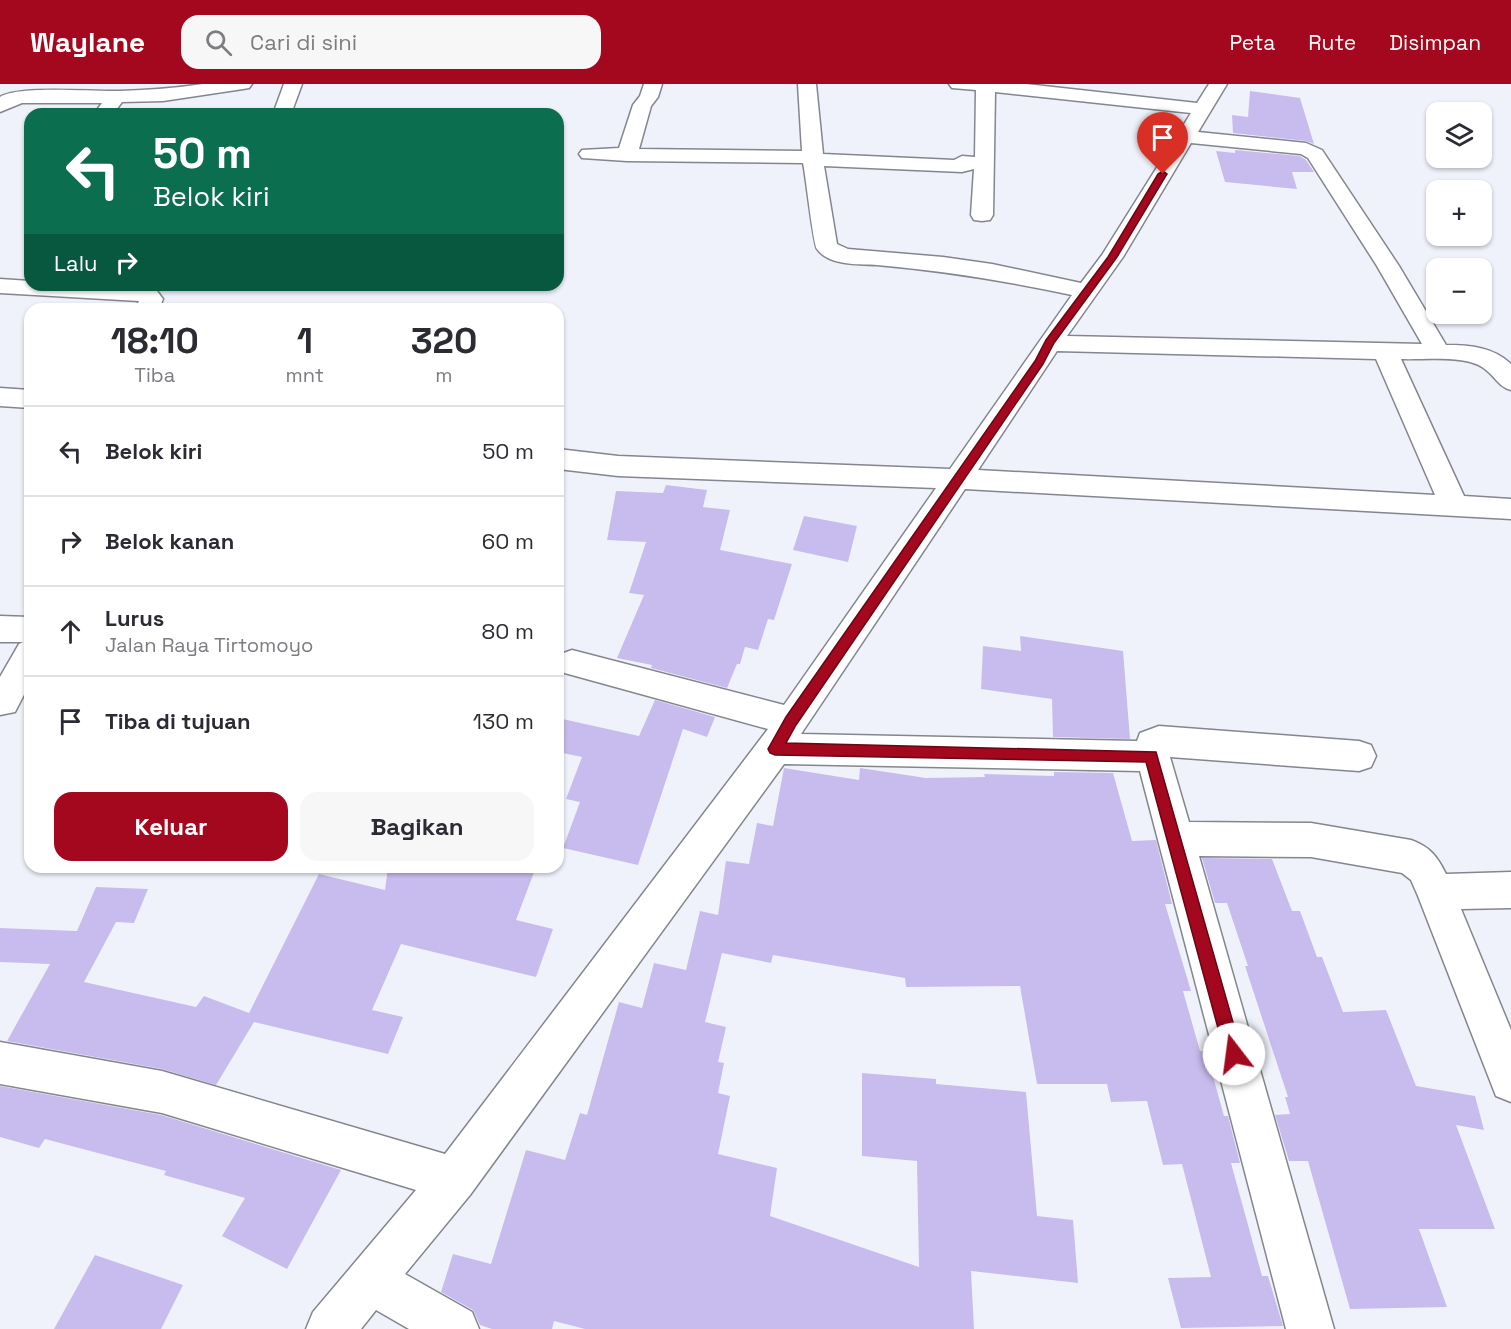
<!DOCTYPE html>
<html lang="id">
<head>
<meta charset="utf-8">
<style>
	:root { --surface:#fff; --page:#f7f7f7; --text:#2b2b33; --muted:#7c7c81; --line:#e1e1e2; --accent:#a3081e }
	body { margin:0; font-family:"Space Grotesk",sans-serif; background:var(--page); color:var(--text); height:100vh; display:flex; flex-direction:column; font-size:22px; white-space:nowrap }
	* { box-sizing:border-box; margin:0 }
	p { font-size:20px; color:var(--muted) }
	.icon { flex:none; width:33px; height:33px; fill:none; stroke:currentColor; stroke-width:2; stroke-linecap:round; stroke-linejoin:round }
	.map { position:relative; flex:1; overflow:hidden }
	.drawer { position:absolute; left:24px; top:219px; width:540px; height:570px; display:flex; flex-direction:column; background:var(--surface); border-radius:18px; box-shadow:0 2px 4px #0004 }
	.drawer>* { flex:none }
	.top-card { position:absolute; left:24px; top:24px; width:540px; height:183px; border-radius:18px; box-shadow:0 2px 4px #0004; background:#0b6e4f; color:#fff; overflow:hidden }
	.tools { position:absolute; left:1426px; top:18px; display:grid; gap:12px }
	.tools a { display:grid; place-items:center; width:66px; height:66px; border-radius:12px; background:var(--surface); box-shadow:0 2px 4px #0004; font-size:30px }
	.pin { position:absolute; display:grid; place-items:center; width:51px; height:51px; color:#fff; margin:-62px -26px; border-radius:50% 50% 50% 0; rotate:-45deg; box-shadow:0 0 6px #0007 }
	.pin .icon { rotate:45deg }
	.me { position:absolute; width:66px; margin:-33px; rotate:345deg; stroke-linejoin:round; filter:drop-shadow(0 0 4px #0008) }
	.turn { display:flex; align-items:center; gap:21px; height:126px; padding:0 30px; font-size:27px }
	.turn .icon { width:78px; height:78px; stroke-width:2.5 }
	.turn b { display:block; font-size:42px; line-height:51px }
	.then { display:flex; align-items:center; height:57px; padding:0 30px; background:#0003; gap:12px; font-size:22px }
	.eta { display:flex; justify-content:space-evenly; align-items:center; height:102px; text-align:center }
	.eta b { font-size:36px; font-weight:700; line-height:42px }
	.action { display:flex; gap:12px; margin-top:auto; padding:12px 30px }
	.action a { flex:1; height:69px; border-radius:18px; background:var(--accent); color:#fff; font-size:24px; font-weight:700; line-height:69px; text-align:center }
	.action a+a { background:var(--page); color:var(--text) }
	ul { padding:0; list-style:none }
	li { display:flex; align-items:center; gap:18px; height:90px; padding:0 30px; border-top:2px solid var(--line) }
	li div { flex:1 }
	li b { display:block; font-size:22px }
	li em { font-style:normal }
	header { display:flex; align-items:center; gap:36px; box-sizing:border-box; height:84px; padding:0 30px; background:var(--accent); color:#fff }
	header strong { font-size:28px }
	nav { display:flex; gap:33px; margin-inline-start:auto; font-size:21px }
	.search { width:420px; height:54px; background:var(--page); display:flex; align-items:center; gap:15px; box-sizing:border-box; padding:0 21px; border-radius:18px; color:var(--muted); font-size:22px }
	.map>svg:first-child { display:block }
	.building { fill:#c8bcee }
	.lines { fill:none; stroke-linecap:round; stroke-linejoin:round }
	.minor-casing { stroke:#84868e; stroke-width:3 }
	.minor { fill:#fff; fill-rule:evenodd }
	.route { fill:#a3081e; stroke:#6a0514; stroke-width:1.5 }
</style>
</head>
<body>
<header>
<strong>Waylane</strong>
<div class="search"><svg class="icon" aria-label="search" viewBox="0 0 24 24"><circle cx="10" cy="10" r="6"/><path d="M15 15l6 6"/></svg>Cari di sini</div>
<nav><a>Peta</a><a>Rute</a><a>Disimpan</a></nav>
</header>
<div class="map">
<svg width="1511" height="1245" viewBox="0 0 1511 1245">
	<rect width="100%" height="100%" fill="#f0f2fb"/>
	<!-- building -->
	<path class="building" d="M1250,7l50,7 14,46 -8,-3 -73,-8 -1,-18 16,2z
		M1235,66l65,6 6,4 8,12h-22l5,17 -72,-7 -9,-31 19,2z
		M666,401l41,5 -4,17 27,3 -10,40 72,14 -18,56 -6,-1 -10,31 -13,-3 -5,17h-3l-10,24 -76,-20 1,-3 -35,-7 27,-63 -15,-2 17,-51 -39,-2 9,-49 47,2z
		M804,432l53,10 -9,36 -55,-12z
		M1020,552l103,15 7,88 -77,-2 -1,-38 -71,-10 2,-43 38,5z
		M655,616l60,17 -8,20 -24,-8 -45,136 -75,-17 17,-46 -14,-3 16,-42 -24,-5v-34l81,18z
		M784,684l75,12 1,-12 66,10 59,-1 -1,-3 70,2v-4l59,1 19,68 24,-1 16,64h-7l26,87h-8l17,60h6l18,65h4l12,47h-9l31,113h6l15,50 -102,2 -13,-50 43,-1 -29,-113 -19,1 -16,-64 -36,1 -4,-18h-70l-17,-98 -114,1 -1,-9 -132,-23 -2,8 -49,-10 -17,69 21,5 -8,35 6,1 -6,30 12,3 -12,58 59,14 -7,48 149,51 -2,-106 -55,-5v-83l74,6v5l90,8 11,124 36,4 5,63 -107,-12 3,58h-389l-31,-8 -2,8h-60l-12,-4 -7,-15 -32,-18 12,-38 38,10 35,-114 39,10 15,-47 7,2 32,-113 23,6 12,-45 32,7 14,-59 18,4 8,-54 23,3 8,-41 16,3z
		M1202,774l70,1 20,52h8l17,46h5l21,55 43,-2 30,76 59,10 9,34 -28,-5 39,104h-76l28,78 -97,2 -42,-148h-19l-14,-46 15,-1 -5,-17h3l-43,-131h3l-21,-63h-12z
		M388,783h148l-20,53 37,9 -17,48 -135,-33 -29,66 31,7 -15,37 -134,-32 -38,63 -54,-16 -155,-28 43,-77 -50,-2v-34l77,3 19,-44 52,2 -14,34 -18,-1 -32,60 112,25 8,-11 45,17 70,-139 66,16z
		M0,1002l161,29 180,55 -54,99 -65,-33 23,-38 -81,-23 2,-4 -121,-32 -6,9 -39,-11z
		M95,1171l88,30 -22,44h-107z"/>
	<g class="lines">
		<defs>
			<path id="minor" d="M203,0h49l-3,4 -6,1 -80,12 -41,1 -9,12h-19l8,-11h-80l-22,9v-15c20,-12 93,-5 120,-6 28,-1 55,-3 83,-7z
				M284,0h18l-11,30h-18z
				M644,0h18l-4,13 -7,9 -12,43 163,2 -4,-67h18l7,70 131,6 8,-4 13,1 1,-67 -24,-2 -3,-4h77l171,19 12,-19h18l-29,48 108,11 16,7 77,116 47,79c24,0 47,2 65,19v26c-13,-3 -17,-16 -29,-23 -19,-12 -58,-7 -81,-8l63,137 47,3v20l-546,-30 -164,245 336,7 3,-8 19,-7 200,15 12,4 5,11 -5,11 -12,4 -189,-14 19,65 122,1 100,17c19,7 26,16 35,34l65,-2v36l-50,1 50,121v72l-15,-6 -78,-200 -7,-16 -9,-7 -91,-16 -112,-1 135,473h-48l-146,-558 -356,-7 -314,431 -65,79 67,38 7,17h-70l-33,-19 -15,19h-55l7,-17 103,-122 -254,-77 -162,-29v-42l162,29 283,83 323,-425 -207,-57 -3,-5 3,-13 11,-4 212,55 152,-217 -318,-12 -60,-7v-20l60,7 332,13 122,-174c-66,-14 -127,-24 -195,-30 -18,-1 -48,1 -60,-16 -4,-6 -11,-73 -14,-86l-176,-2 -45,-3 -3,-4 3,-4 37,-2 14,-43 7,-9zM995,8l196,21 -89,142 -21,28 -89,-19 -49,-7 -95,-8 -11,-5 -13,-78 138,6 12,-3 -3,46 3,5 8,1 8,-1 3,-5zM1191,59l110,11 7,4 69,108 45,78 -355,-8 56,-79zM1057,267l319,8 59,136 -457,-25z
				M0,195l30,2v4l111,2 16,4 6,8 -4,10h-24l4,-8 -139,-8z
				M0,304l30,2v18l-30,-2z
				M0,532l30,1v66l-15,29 -15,3v-38l19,-33 4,-2h-23z"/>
		</defs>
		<!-- minor casing -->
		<use href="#minor" class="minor-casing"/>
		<!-- minor -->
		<use href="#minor" class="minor"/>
	</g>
	<!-- route -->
	<path class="route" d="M1163,87l4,3 -50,83 -63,86 -11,21 -247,361 -10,18 370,9 86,302 -2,6 -6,3 -6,-3 -3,-6 -79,-292 -371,-7 -5,-2 -2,-4 18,-32 249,-356 11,-21 62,-83 50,-83z"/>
</svg>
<div class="tools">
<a><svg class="icon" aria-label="layers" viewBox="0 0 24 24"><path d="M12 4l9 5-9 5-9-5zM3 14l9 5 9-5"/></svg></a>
<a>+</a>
<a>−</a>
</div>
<div class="pin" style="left:1163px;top:90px;background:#d93025"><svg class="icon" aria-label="arrive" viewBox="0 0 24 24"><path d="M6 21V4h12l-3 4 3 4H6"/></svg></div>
<svg class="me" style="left:1234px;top:970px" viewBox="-20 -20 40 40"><circle r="19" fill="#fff"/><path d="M0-13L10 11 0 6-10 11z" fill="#a3081e"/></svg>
<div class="top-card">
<div class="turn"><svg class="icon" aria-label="left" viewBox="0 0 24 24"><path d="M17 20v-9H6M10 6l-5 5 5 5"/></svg><div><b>50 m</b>Belok kiri</div></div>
<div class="then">Lalu<svg class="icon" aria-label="right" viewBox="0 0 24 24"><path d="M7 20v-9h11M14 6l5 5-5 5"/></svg></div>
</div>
<section class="drawer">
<div class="eta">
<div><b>18:10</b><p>Tiba</p></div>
<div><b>1</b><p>mnt</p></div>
<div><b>320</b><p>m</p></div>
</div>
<ul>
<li><svg class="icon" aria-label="left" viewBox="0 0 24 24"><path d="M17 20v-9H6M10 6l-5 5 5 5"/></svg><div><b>Belok kiri</b></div><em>50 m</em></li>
<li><svg class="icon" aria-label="right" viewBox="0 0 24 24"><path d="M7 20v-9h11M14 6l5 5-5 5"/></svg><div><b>Belok kanan</b></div><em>60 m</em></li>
<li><svg class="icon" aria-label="ahead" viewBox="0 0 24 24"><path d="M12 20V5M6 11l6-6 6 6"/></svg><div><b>Lurus</b><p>Jalan Raya Tirtomoyo</p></div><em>80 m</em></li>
<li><svg class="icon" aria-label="arrive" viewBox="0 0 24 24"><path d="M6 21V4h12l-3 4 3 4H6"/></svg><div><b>Tiba di tujuan</b></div><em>130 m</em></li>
</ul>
<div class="action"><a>Keluar</a><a>Bagikan</a></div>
</section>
</div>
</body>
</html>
